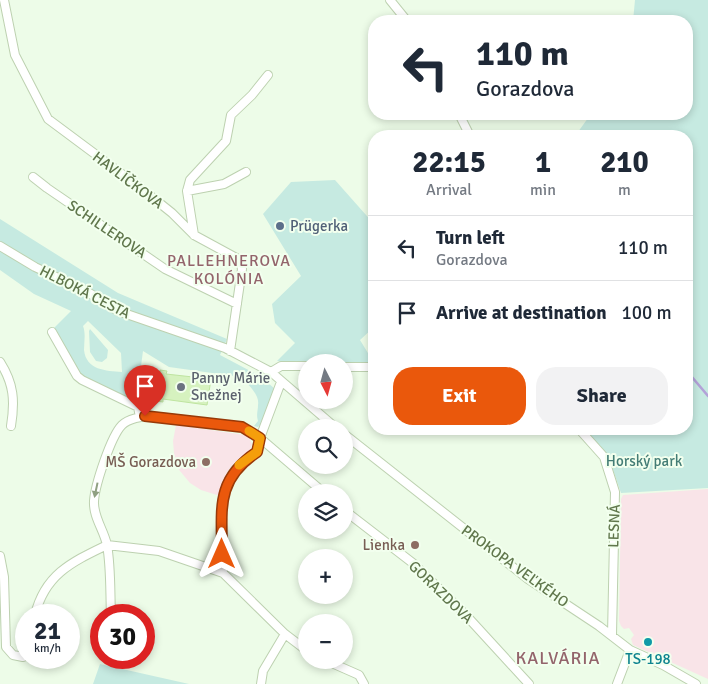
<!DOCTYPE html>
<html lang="en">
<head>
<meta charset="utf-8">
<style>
	:root { --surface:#fff; --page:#f2f2f3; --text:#1f2937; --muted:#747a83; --line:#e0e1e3; --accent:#ea580c }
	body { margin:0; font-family:Signika,sans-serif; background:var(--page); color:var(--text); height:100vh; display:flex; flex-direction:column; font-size:19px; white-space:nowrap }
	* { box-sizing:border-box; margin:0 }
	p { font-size:16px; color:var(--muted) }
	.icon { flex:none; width:28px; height:28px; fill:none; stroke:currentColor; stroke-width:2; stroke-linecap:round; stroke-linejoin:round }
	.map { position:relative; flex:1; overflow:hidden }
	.details { position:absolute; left:368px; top:130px; width:325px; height:305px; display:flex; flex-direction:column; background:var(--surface); border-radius:20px; box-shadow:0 2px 8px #0003 }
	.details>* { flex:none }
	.hud { position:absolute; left:368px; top:15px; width:325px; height:105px; border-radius:20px; box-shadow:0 2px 8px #0003; background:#fff; color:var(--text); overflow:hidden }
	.needle { width:32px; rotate:174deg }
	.tools { position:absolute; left:298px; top:354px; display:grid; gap:10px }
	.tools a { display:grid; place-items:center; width:55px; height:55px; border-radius:50%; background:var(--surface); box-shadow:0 2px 8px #0003; font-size:25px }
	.speed { position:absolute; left:15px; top:604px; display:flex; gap:10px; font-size:25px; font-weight:700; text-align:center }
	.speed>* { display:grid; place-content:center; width:65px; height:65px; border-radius:50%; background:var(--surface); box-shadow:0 2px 8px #0003; line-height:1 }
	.speed small { font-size:12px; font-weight:400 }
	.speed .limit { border:8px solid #d22; background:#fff; color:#111 }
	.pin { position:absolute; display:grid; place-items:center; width:42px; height:42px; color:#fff; margin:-51px -21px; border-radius:50% 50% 50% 0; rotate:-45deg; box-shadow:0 0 5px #0007 }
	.pin .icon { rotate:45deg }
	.me { position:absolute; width:55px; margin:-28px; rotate:0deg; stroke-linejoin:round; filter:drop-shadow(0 0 4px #0008) }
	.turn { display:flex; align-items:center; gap:18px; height:105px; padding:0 25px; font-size:22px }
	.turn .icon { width:65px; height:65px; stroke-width:2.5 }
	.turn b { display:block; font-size:35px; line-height:42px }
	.eta { display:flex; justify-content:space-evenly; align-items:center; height:85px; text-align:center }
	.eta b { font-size:30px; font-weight:700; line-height:35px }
	.action { display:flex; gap:10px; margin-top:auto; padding:10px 25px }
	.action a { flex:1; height:58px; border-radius:20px; background:var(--accent); color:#fff; font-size:20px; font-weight:700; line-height:58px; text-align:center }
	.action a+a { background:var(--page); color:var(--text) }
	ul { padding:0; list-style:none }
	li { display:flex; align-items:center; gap:15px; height:65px; padding:0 25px; border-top:1px solid var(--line) }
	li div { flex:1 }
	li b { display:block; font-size:19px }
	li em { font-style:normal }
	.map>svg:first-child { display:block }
	.education { fill:#f9e4e8 }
	.green { fill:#c6eae1; fill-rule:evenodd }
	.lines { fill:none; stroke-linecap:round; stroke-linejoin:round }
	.stream { stroke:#b3a2d8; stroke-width:2.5 }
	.building { fill:#d6f2bf; stroke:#bfe4a0 }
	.street-casing { stroke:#bdd1b0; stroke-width:10 }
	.street { stroke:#fff; stroke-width:8 }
	.oneway { fill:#90a082 }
	.route-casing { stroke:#983908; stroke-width:12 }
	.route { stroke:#ea580c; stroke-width:9 }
	.slow { stroke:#f59e0b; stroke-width:9 }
	.service-dot { fill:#5c6f8a; stroke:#f2ffee; stroke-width:2 }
	.worship-dot { fill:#6b7280; stroke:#f2ffee; stroke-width:2 }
	.education-dot { fill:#8d6e63; stroke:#f2ffee; stroke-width:2 }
	.culture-dot { fill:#0f9aa8; stroke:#f2ffee; stroke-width:2 }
	.labels { text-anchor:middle; stroke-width:4; stroke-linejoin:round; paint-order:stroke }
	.street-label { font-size:15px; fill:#60774c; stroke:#f2ffee }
	.service-label { font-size:15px; fill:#4e5e75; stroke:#f2ffee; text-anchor:start }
	.worship-label { font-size:15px; fill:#5b616d; stroke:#f2ffee; text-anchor:start }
	.park-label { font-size:15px; fill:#437c75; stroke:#f2ffee }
	.education-label { font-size:15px; fill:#785e54; stroke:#f2ffee; text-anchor:end }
	.culture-label { font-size:15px; fill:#0d838f; stroke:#f2ffee }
	.neighbourhood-label { font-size:16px; letter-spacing:1px; fill:#93646b; stroke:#f2ffee }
	.quarter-label { font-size:18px; letter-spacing:1px; fill:#93646b; stroke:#f2ffee }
</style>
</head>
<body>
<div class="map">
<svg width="708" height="684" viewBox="0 0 708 684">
	<rect width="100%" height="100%" fill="#edfce8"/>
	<!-- education -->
	<path class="education" d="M176,425l69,10 4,3 3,6 -2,7 -10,8 -12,14 -8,23 -19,-6 -11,-7 -15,-18 -2,-24z
		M708,489v190l-75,-34 -2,-6 3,-4 -5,-7 -5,1 -3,-3 -2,-5 2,-122 2,-4z"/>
	<!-- green -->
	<path class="green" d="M635,0h73v488l-87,5 -9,-26 -9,-18 -19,-20h102v-293h-111l16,-22h95v-93h-53z
		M335,180l39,44v103l-14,13 14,23 -97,-2 18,-18 -20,-20 -3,-19 29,-28 -38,-62 28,-32z
		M0,219l118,74 109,46 -7,16 40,21 15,13 -11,32 -6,6 -4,-1 4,-5c-2,-7 0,-10 0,-16 2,-11 -11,-21 -17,-28l-72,-10 -26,-16 -7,53 -58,-29 -25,-46 18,-18 -37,-17 -34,-24zM88,321l33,32 1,19c-16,-1 -36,-2 -38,-22 0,-8 2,-16 -1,-24z
		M90,329l18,21 -1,8 -5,4 -6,-1 -6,-9 -1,-21z
		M100,664l89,20h-96z"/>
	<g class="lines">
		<!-- stream -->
		<path class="stream" d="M686,370l22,26"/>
	</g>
	<!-- building -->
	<path class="building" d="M160,370l7,1 -1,3 45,5 -4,26 -44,-6v3l-7,-1 1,-9 -4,-7 1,-4 5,-2z"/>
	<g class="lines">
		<defs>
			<path id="street" d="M4,0l11,55 33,64 94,70 30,24 22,22 46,25 2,9 -12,82
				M390,0l17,21
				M459,114l11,22
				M33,177l14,11 118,81 72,35
				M187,191l37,-7 22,-12
				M194,235l-7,-44 3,-11 36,-39 5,-26 21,-20 16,-20
				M0,246l35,21 51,24 32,20 107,37 46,24 65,56
				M52,332l25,44 5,4 56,27 2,10
				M0,362c14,22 15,39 11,64
				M344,367h30
				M271,372l10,-6h25
				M579,429l25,28 11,35 -3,143
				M344,434l184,145 71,47 31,24 33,15 33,19
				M344,510l70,54 49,48 66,72
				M107,545l52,6 64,22 62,61 21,16
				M0,556l4,21 2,70 7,8 10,2 3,-4
				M223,573c-1,-29 -7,-72 8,-97 6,-11 16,-17 26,-24l3,-14 21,-56
				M35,615c10,-41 37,-53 72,-70
				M111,615c-1,-23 0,-48 -4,-70 -3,-15 -14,-28 -13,-44 1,-16 17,-65 28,-76 6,-6 20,-9 29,-9l91,11 18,11 63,54
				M325,660l34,15 5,9
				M261,684l2,-13 22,-37
				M617,684l13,-34"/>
		</defs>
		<!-- street casing -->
		<use href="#street" class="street-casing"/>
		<!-- street -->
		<use href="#street" class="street"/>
	</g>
	<!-- one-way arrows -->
	<defs><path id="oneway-solid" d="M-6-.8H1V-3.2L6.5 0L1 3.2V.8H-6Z" transform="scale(1.25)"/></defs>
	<use class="oneway" href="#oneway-solid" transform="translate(96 490) rotate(102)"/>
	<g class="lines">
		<defs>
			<path id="route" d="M145,416l97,11 18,11 -3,14c-42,28 -35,57 -35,102"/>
		</defs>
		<!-- route casing -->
		<use href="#route" class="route-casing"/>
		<!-- route -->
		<use href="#route" class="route"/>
		<!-- slow -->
		<path class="slow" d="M239,465l18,-13 3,-14 -11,-7"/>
	</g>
	<!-- markers -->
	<circle class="service-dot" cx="280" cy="226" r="5"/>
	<circle class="worship-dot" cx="181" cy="387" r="5"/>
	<g class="education-dot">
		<circle cx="206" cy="462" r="5"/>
		<circle cx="415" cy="545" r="5"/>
	</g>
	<circle class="culture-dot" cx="648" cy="642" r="5"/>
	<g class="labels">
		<!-- street labels -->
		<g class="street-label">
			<text transform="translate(128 180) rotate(37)" y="5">HAVLÍČKOVA</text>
			<text transform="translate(107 229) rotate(34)" y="5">SCHILLEROVA</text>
			<text transform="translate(85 292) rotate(27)" y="5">HLBOKÁ CESTA</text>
			<text transform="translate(614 526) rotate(-88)" y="5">LESNÁ</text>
			<text transform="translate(515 566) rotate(36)" y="5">PROKOPA VEĽKÉHO</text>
			<text transform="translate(441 592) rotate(44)" y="5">GORAZDOVA</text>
		</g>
		<!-- service labels -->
		<g class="service-label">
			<text x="290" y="231">Prügerka</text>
		</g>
		<!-- worship labels -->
		<g class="worship-label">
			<text x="191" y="383">Panny Márie<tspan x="191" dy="17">Snežnej</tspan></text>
		</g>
		<!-- park labels -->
		<g class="park-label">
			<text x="644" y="466">Horský park</text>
		</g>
		<!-- education labels -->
		<g class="education-label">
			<text x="196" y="467">MŠ Gorazdova</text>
			<text x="405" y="550">Lienka</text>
		</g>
		<!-- culture labels -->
		<g class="culture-label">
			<text x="648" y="664">TS-198</text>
		</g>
		<!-- neighbourhood labels -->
		<g class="neighbourhood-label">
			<text x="229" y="266">PALLEHNEROVA<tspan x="229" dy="18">KOLÓNIA</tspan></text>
		</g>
		<!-- quarter labels -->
		<g class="quarter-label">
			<text x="558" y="664">KALVÁRIA</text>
		</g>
	</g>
</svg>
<div class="tools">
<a><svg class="needle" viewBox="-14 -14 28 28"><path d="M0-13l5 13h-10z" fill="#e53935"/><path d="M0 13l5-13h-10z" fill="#747a83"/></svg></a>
<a><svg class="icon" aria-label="search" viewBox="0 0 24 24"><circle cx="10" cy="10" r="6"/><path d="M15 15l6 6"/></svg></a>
<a><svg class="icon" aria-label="layers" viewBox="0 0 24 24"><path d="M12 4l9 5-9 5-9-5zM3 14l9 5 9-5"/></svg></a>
<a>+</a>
<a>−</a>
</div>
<div class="speed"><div>21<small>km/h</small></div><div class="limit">30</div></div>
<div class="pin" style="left:145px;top:416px;background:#d93025"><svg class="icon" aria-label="arrive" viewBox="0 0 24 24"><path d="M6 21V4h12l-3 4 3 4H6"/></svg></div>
<svg class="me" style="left:222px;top:554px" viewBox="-20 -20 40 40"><path d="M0-17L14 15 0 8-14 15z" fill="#ea580c" stroke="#fff" stroke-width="4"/></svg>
<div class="hud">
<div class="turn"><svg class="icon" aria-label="left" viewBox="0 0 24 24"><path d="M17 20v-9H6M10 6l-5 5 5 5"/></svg><div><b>110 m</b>Gorazdova</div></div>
</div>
<section class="details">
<div class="eta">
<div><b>22:15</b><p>Arrival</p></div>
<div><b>1</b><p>min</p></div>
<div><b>210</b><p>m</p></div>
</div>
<ul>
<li><svg class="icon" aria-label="left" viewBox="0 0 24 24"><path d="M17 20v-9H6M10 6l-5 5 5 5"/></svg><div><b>Turn left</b><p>Gorazdova</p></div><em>110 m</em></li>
<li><svg class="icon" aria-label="arrive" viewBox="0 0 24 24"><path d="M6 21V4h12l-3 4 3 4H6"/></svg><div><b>Arrive at destination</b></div><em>100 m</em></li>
</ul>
<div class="action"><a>Exit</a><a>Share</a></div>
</section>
</div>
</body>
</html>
